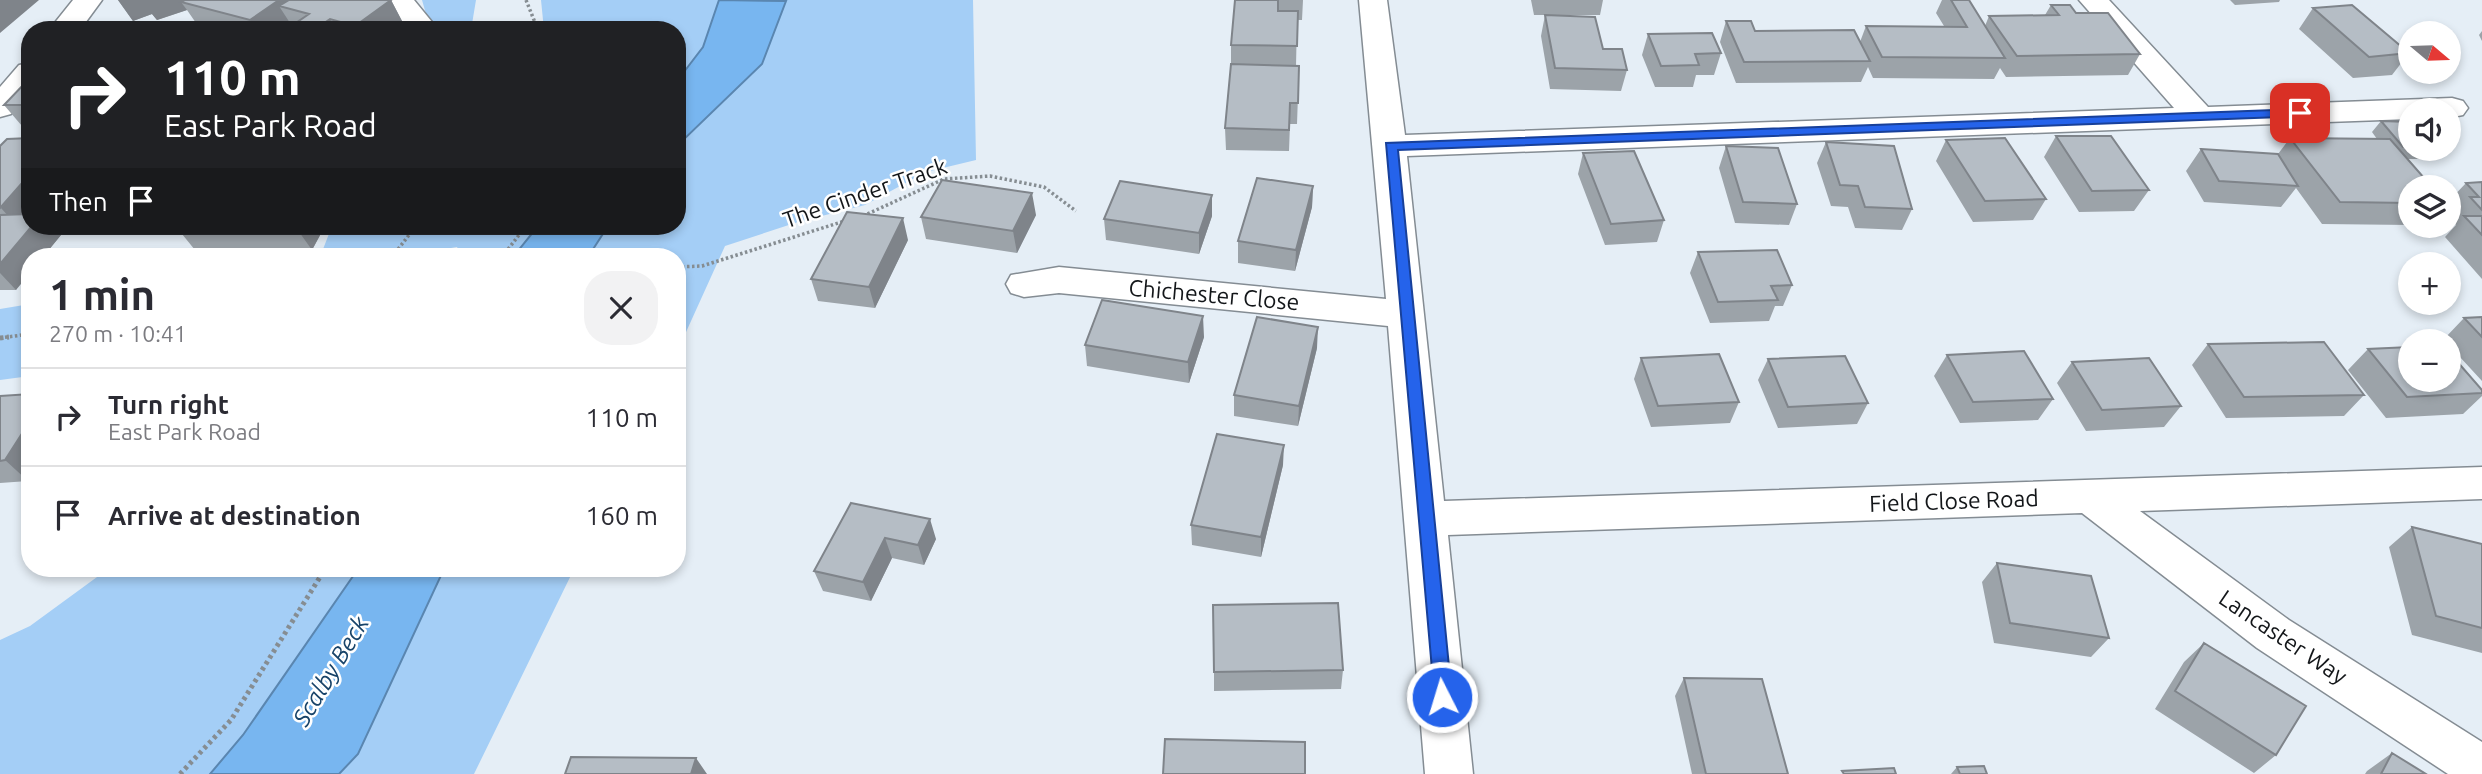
<!DOCTYPE html>
<html lang="en">
<head>
<meta charset="utf-8">
<style>
	:root { --surface:#fff; --page:#f2f2f3; --text:#2b2b33; --muted:#7c7c81; --line:#e1e1e2 }
	body { margin:0; font-family:Ubuntu,sans-serif; background:var(--page); color:var(--text); height:100vh; display:flex; flex-direction:column; font-size:26px; white-space:nowrap }
	* { box-sizing:border-box; margin:0 }
	p { font-size:23px; color:var(--muted) }
	.icon { flex:none; width:38px; height:38px; fill:none; stroke:currentColor; stroke-width:2; stroke-linecap:round; stroke-linejoin:round }
	.map { position:relative; flex:1; overflow:hidden }
	.sheet { position:absolute; left:21px; top:248px; width:665px; height:329px; display:flex; flex-direction:column; background:var(--surface); border-radius:28px; box-shadow:0 4px 10px #0003 }
	.sheet>* { flex:none }
	.banner { position:absolute; left:21px; top:21px; width:665px; height:214px; border-radius:28px; box-shadow:0 4px 10px #0003; background:#202124; color:#fff; overflow:hidden }
	.needle { width:46px; rotate:109deg }
	.controls { position:absolute; left:2398px; top:21px; display:grid; gap:14px }
	.controls a { display:grid; place-items:center; width:63px; height:63px; border-radius:50%; background:var(--surface); box-shadow:0 4px 10px #0003; font-size:35px }
	.pin { position:absolute; display:grid; place-items:center; width:60px; height:60px; color:#fff; margin:-30px; border-radius:14px; box-shadow:0 4px 10px #0006 }
	.me { position:absolute; width:77px; margin:-38px; rotate:355deg; stroke-linejoin:round; filter:drop-shadow(0 0 5px #0008) }
	.turn { display:flex; align-items:center; gap:24px; height:147px; padding:0 28px; font-size:32px }
	.turn .icon { width:91px; height:91px; stroke-width:2.5 }
	.turn b { display:block; font-size:49px; line-height:60px }
	.then { display:flex; align-items:center; height:66px; padding:0 28px; background:#0003; gap:14px; font-size:26px }
	.round { display:grid; place-items:center; flex:none; width:74px; height:74px; border-radius:28px; background:var(--page) }
	.summary { display:flex; align-items:center; justify-content:space-between; height:119px; padding:0 28px }
	h1 { font-size:42px; font-weight:700; line-height:52px }
	ul { padding:0; list-style:none }
	li { display:flex; align-items:center; gap:21px; height:98px; padding:0 28px; border-top:2px solid var(--line) }
	li div { flex:1 }
	li b { display:block; font-size:26px }
	li em { font-style:normal }
	.map>svg:first-child { display:block }
	.green { fill:#a4cef6 }
	.water { fill:#78b6f0; stroke:#5a86b0; stroke-width:2 }
	.lines { fill:none; stroke-linecap:round; stroke-linejoin:round }
	.minor-casing { stroke:#848c93; stroke-width:3 }
	.path-far1 { stroke:#868d92; stroke-width:3.5; stroke-dasharray:2.5 2.5; stroke-linecap:butt }
	.path { stroke:#868d92; stroke-width:5; stroke-dasharray:3.5 3.5; stroke-linecap:butt }
	.minor { fill:#fff; fill-rule:evenodd }
	.wall { fill:#9ca3a9 }
	.shaded-wall { fill:#7f848a }
	.building { fill:#b5bdc5; stroke:#7f848a; stroke-width:2 }
	.route { fill:#2563eb; stroke:#184099; stroke-width:2 }
	.labels { text-anchor:middle; stroke-width:5; stroke-linejoin:round; paint-order:stroke }
	.street-label { font-size:23px; fill:#131619; stroke:#fff }
	.water-label { font-size:24px; font-style:italic; fill:#174369; stroke:#fff }
</style>
</head>
<body>
<div class="map">
<svg width="2482" height="774" viewBox="0 0 2482 774">
	<rect width="100%" height="100%" fill="#e5eef6"/>
	<!-- green -->
	<path class="green" d="M422,0h54l-5,30h-52l7,-16z
		M541,0h178l-16,47 -26,34v-51h-133z
		M786,0h187l3,160 -50,12 -61,33 -67,17 -73,24 -48,106v-95h-89l20,-31h69v-80l85,-82z
		M332,226h206l-24,30 -52,1 -5,-10 -60,10h-77z
		M30,304v72l-30,4v-71z
		M108,569h250l-115,166 -33,39h-210v-134l30,-14z
		M444,569h130l-100,205h-135l19,-20z"/>
	<!-- water -->
	<path class="water" d="M719,0l67,1 -24,63 -85,82v-65l26,-34z
		M538,226h70l-20,31h-75z
		M358,569h86l-86,185 -19,20h-129l33,-39z"/>
	<g class="lines">
		<defs>
			<path id="minor" d="M73,0h29l-22,30h-31z
				M384,0h30l18,22 -4,8h-30l4,-7z
				M1359,0h28l18,135 769,-27 -95,-108h30l99,107 244,-9 11,3 5,7 -5,7 -15,3v-8h-38v9l-1003,37 37,345 1038,-34v32l-342,12 149,109 193,122v32h-34l-191,-126 -175,-135 -634,22 25,239h-48l-37,-448 -329,-33 -35,4 -13,-4 -5,-9 5,-9 48,-8 327,32z
				M30,63v29l-19,22 -11,3v-30l19,-22z"/>
		</defs>
		<!-- minor casing -->
		<use href="#minor" class="minor-casing"/>
		<!-- path-far1 -->
		<path class="path-far1" d="M526,0l12,30
			M863,216l81,-37 46,-3 54,11 32,24
			M392,257l24,-31
			M502,257l24,-31
			M677,267l25,-1 146,-46
			M0,338l30,-4"/>
		<!-- path -->
		<path class="path" d="M0,338l9,-1
			M180,774l51,-54 94,-151"/>
		<!-- minor -->
		<use href="#minor" class="minor"/>
	</g>
	<!-- wall -->
	<path class="wall" d="M118,0h273l11,21 -12,9h-95l-5,-7 -11,7h-57l-26,-7 -9,-13 -30,10 -5,-6 -19,7z
		M1235,0h68l-1,20h-5l-1,46h3l-2,58h-7l-1,27 -63,-1 -1,-22 6,-64v-19z
		M1531,0h72l-3,15h-66z
		M1942,0h27l16,26 4,-10 56,-1 6,-10 25,8 64,41 -12,21 -122,2 -6,-9 -6,11 -121,-1 -5,-11 -7,15 -125,1 -16,-41 6,-21 29,10 105,11 6,-16h78l-8,-13z
		M2230,0h50l-1,2 -44,3z
		M2313,8l96,45 -17,22 -39,3 -54,-49z
		M1545,15l58,34 24,21 -6,21 -71,-2 -9,-53z
		M2482,31v10l-3,-6z
		M1648,34l73,19 -7,22h-18l-3,12h-38l-13,-32z
		M30,82v44h-8l-18,-21z
		M2381,121l29,1v27h30l-9,10h-24l3,28v38l-88,-1 -26,-36 -15,19 -77,-5 -18,-31 15,-22 77,5 12,-16 87,1 -5,-7z
		M2056,136l93,54 -15,21 -55,1 -35,-55z
		M1946,140l100,59 -13,21 -60,2 -37,-61z
		M1826,142l86,67 -10,21 -47,-2 -7,-21 -17,-1 -14,-43z
		M0,146l30,80h22l9,9 -18,22h-13l-14,33h-16z
		M1726,146l71,58 -8,21 -54,-2 -16,-55z
		M1583,153l81,67 -7,22 -52,3 -27,-71z
		M2482,182v97l-37,-42 11,-12 -5,-6 5,-5 -8,-9v-3l18,-19z
		M1313,186l-1,21 -17,64 -57,-8v-22z
		M1036,215l-19,38 -91,-14 -5,-22z
		M1212,216l-13,38 -93,-14 -2,-21z
		M325,226l-13,24 -113,5 -17,-21z
		M908,240l-33,68 -57,-7 -7,-22z
		M1698,252l94,33 -9,21h-8l-6,15 -59,2 -20,-50z
		M2482,317v64l-34,-37v-3h-3l-1,-2 20,-21z
		M1204,337l-15,46 -102,-17 -2,-21z
		M2208,344l156,51 -20,21 -118,2 -34,-53z
		M1317,348l-19,78 -64,-10v-21z
		M2368,349l114,41v6l-19,18 -77,4 -38,-48z
		M1947,355l106,44 -15,21 -78,3 -26,-47z
		M1641,358l98,44 -9,21 -79,4 -17,-48z
		M1768,359l100,44 -11,21 -79,4 -20,-48z
		M2072,362l109,44 -17,21 -78,4 -29,-48z
		M30,394v83l-2,4 -28,2v-87z
		M1283,465l-22,92 -69,-12 -1,-20z
		M851,503l85,36 -12,26 -32,-7 -21,43 -48,-10 -9,-20z
		M2412,527l70,17v109l-70,-18 -23,-88z
		M1997,563l112,75 -18,19 -97,-14 -12,-61z
		M60,569h30l-7,7z
		M2204,643l72,112 -22,18 -99,-64 29,-47z
		M1343,670l-2,19 -127,2v-19z
		M1684,678l104,96h-96l-17,-78z
		M2392,753l34,21h-61l2,-3z
		M1957,767l30,7h-36z"/>
	<!-- shaded-wall -->
	<path class="shaded-wall" d="M0,0h39l-39,33z
		M118,0h65l2,3 -4,-1 6,8 -30,10 -5,-6 -19,7z
		M279,0h43l-43,6 11,17 -11,7h-23l-6,-10z
		M391,0l11,21 -12,9h-33l-2,-4z
		M330,19l6,11h-22z
		M30,174v44l-10,11 -19,-21z
		M1313,186l-1,21 -17,64 1,-21z
		M1032,193l4,22 -19,38 -4,-22z
		M1212,195v21l-13,38v-21z
		M903,218l5,22 -33,68 -6,-21z
		M32,226h20l9,9 -18,22h-13v16l-14,17 -16,-17v-9z
		M299,226h26l-13,24 -15,-21z
		M1203,316l1,21 -15,46 -1,-21z
		M1318,327l-1,21 -19,78 1,-20z
		M30,421v56l-2,4 -23,-21z
		M1284,445l-1,20 -22,92v-20z
		M930,519l6,20 -12,26 -6,-20z
		M885,538l7,20 -21,43 -8,-19z
		M75,569h15l-7,7z
		M696,758l11,16h-16z"/>
	<!-- building -->
	<path class="building" d="M185,0h94l-29,20 -69,-18z
		M289,0h102l-36,26 -25,-7 -16,11h-5l-16,-5 16,-11 -30,-8z
		M1235,0h43v11h20l-1,35 -66,-1z
		M1951,0h18l36,58 -123,-1 -16,-31 101,1z
		M2051,5h19l6,8h32l32,41 -123,2 -28,-40 70,-1z
		M2352,5l57,48 -40,4 -56,-49z
		M1545,15l50,2 8,32h19l5,21 -72,-2z
		M1726,21h25l4,10 99,-1 16,31 -126,1z
		M1712,33l9,20 -26,1 4,11 -38,1 -13,-32z
		M1231,64l68,2 -1,37h-8l-1,27 -64,-2z
		M26,82h4v23h-26z
		M2381,121l29,1v25h-7z
		M2056,136h55l38,54 -57,1z
		M30,138v36l-30,34v-62l7,-7z
		M2005,138l41,61 -61,2 -39,-61z
		M2290,138l100,1 42,48h-22v16l-70,-1z
		M1826,142l68,4 18,63 -47,-2 -7,-21 -18,-1z
		M1726,146l52,2 19,56 -54,-2z
		M2201,149l77,5 20,32 -79,-5z
		M1634,151l30,69 -53,4 -28,-71z
		M1257,178l56,8 -17,64 -58,-9z
		M942,180l90,13 -19,38 -92,-14z
		M1120,181l92,14 -13,38 -95,-14z
		M2482,182v28l-12,-13h9l-13,-14z
		M847,212l56,6 -34,69 -58,-8z
		M30,214v12h2l-32,38v-49z
		M2464,216h18v19z
		M188,226h111l-2,3 -115,5z
		M1777,250l15,35 -21,1 7,14 -60,2 -20,-50z
		M1102,300l101,16 -15,46 -103,-17z
		M1257,317l61,10 -19,79 -65,-11z
		M2482,317v20l-18,-19z
		M2324,342l40,53 -120,2 -36,-53z
		M2410,347v33h38v-29l34,39v3l-75,4 -39,-48z
		M2024,351l29,48 -80,3 -26,-47z
		M1719,354l20,48 -81,4 -17,-48z
		M1845,356l23,47 -80,4 -20,-48z
		M2149,358l32,48 -79,4 -30,-48z
		M30,394v27l-25,39 -5,1v-65z
		M1217,434l67,11 -23,92 -70,-12z
		M851,503l79,16 -12,26 -33,-7 -22,44 -49,-11z
		M2412,527l70,17v84l-46,-12z
		M1997,563l94,13 18,62 -99,-15z
		M1338,603l5,67 -129,2 -1,-67z
		M2204,643l102,63 -30,49 -101,-64z
		M1684,678l78,1 26,95h-82z
		M1165,739l140,3v32h-142z
		M2392,753l34,21h-45z
		M571,757l125,1 -5,16h-126z
		M1984,766l3,8h-27l-3,-7z
		M1894,768l2,6h-52l-2,-3z"/>
	<!-- route -->
	<path class="route" d="M2300,109l7,4 -2,3 -907,34 54,547 -3,7 -7,2 -7,-2 -49,-561z"/>
	<g class="labels">
		<!-- street labels -->
		<g class="street-label">
			<text transform="translate(865 193) rotate(-19)" y="8">The Cinder Track</text>
			<text transform="translate(1214 295) rotate(5)" y="8">Chichester Close</text>
			<text transform="translate(1954 501) rotate(-2)" y="8">Field Close Road</text>
			<text transform="translate(2283 637) rotate(34)" y="8">Lancaster Way</text>
		</g>
		<!-- water labels -->
		<g class="water-label">
			<text transform="translate(331 671) rotate(-59)" y="8">Scalby Beck</text>
		</g>
	</g>
</svg>
<div class="controls">
<a><svg class="needle" viewBox="-14 -14 28 28"><path d="M0-13l5 13h-10z" fill="#e53935"/><path d="M0 13l5-13h-10z" fill="#7c7c81"/></svg></a>
<a><svg class="icon" aria-label="sound" viewBox="0 0 24 24"><path d="M4 9h4l5-4v14l-5-4H4zM17 9q2 3 0 6"/></svg></a>
<a><svg class="icon" aria-label="layers" viewBox="0 0 24 24"><path d="M12 4l9 5-9 5-9-5zM3 14l9 5 9-5"/></svg></a>
<a>+</a>
<a>−</a>
</div>
<div class="pin" style="left:2300px;top:113px;background:#d93025"><svg class="icon" aria-label="arrive" viewBox="0 0 24 24"><path d="M6 21V4h12l-3 4 3 4H6"/></svg></div>
<svg class="me" style="left:1442px;top:697px" viewBox="-20 -20 40 40"><circle r="17" fill="#2563eb" stroke="#fff" stroke-width="3"/><path d="M0-11L8 9 0 5-8 9z" fill="#fff"/></svg>
<div class="banner">
<div class="turn"><svg class="icon" aria-label="right" viewBox="0 0 24 24"><path d="M7 20v-9h11M14 6l5 5-5 5"/></svg><div><b>110 m</b>East Park Road</div></div>
<div class="then">Then<svg class="icon" aria-label="arrive" viewBox="0 0 24 24"><path d="M6 21V4h12l-3 4 3 4H6"/></svg></div>
</div>
<section class="sheet">
<div class="summary"><div><h1>1 min</h1><p>270 m · 10:41</p></div><a class="round"><svg class="icon" aria-label="close" viewBox="0 0 24 24"><path d="M6 6l12 12M18 6L6 18"/></svg></a></div>
<ul>
<li><svg class="icon" aria-label="right" viewBox="0 0 24 24"><path d="M7 20v-9h11M14 6l5 5-5 5"/></svg><div><b>Turn right</b><p>East Park Road</p></div><em>110 m</em></li>
<li><svg class="icon" aria-label="arrive" viewBox="0 0 24 24"><path d="M6 21V4h12l-3 4 3 4H6"/></svg><div><b>Arrive at destination</b></div><em>160 m</em></li>
</ul>
</section>
</div>
</body>
</html>
